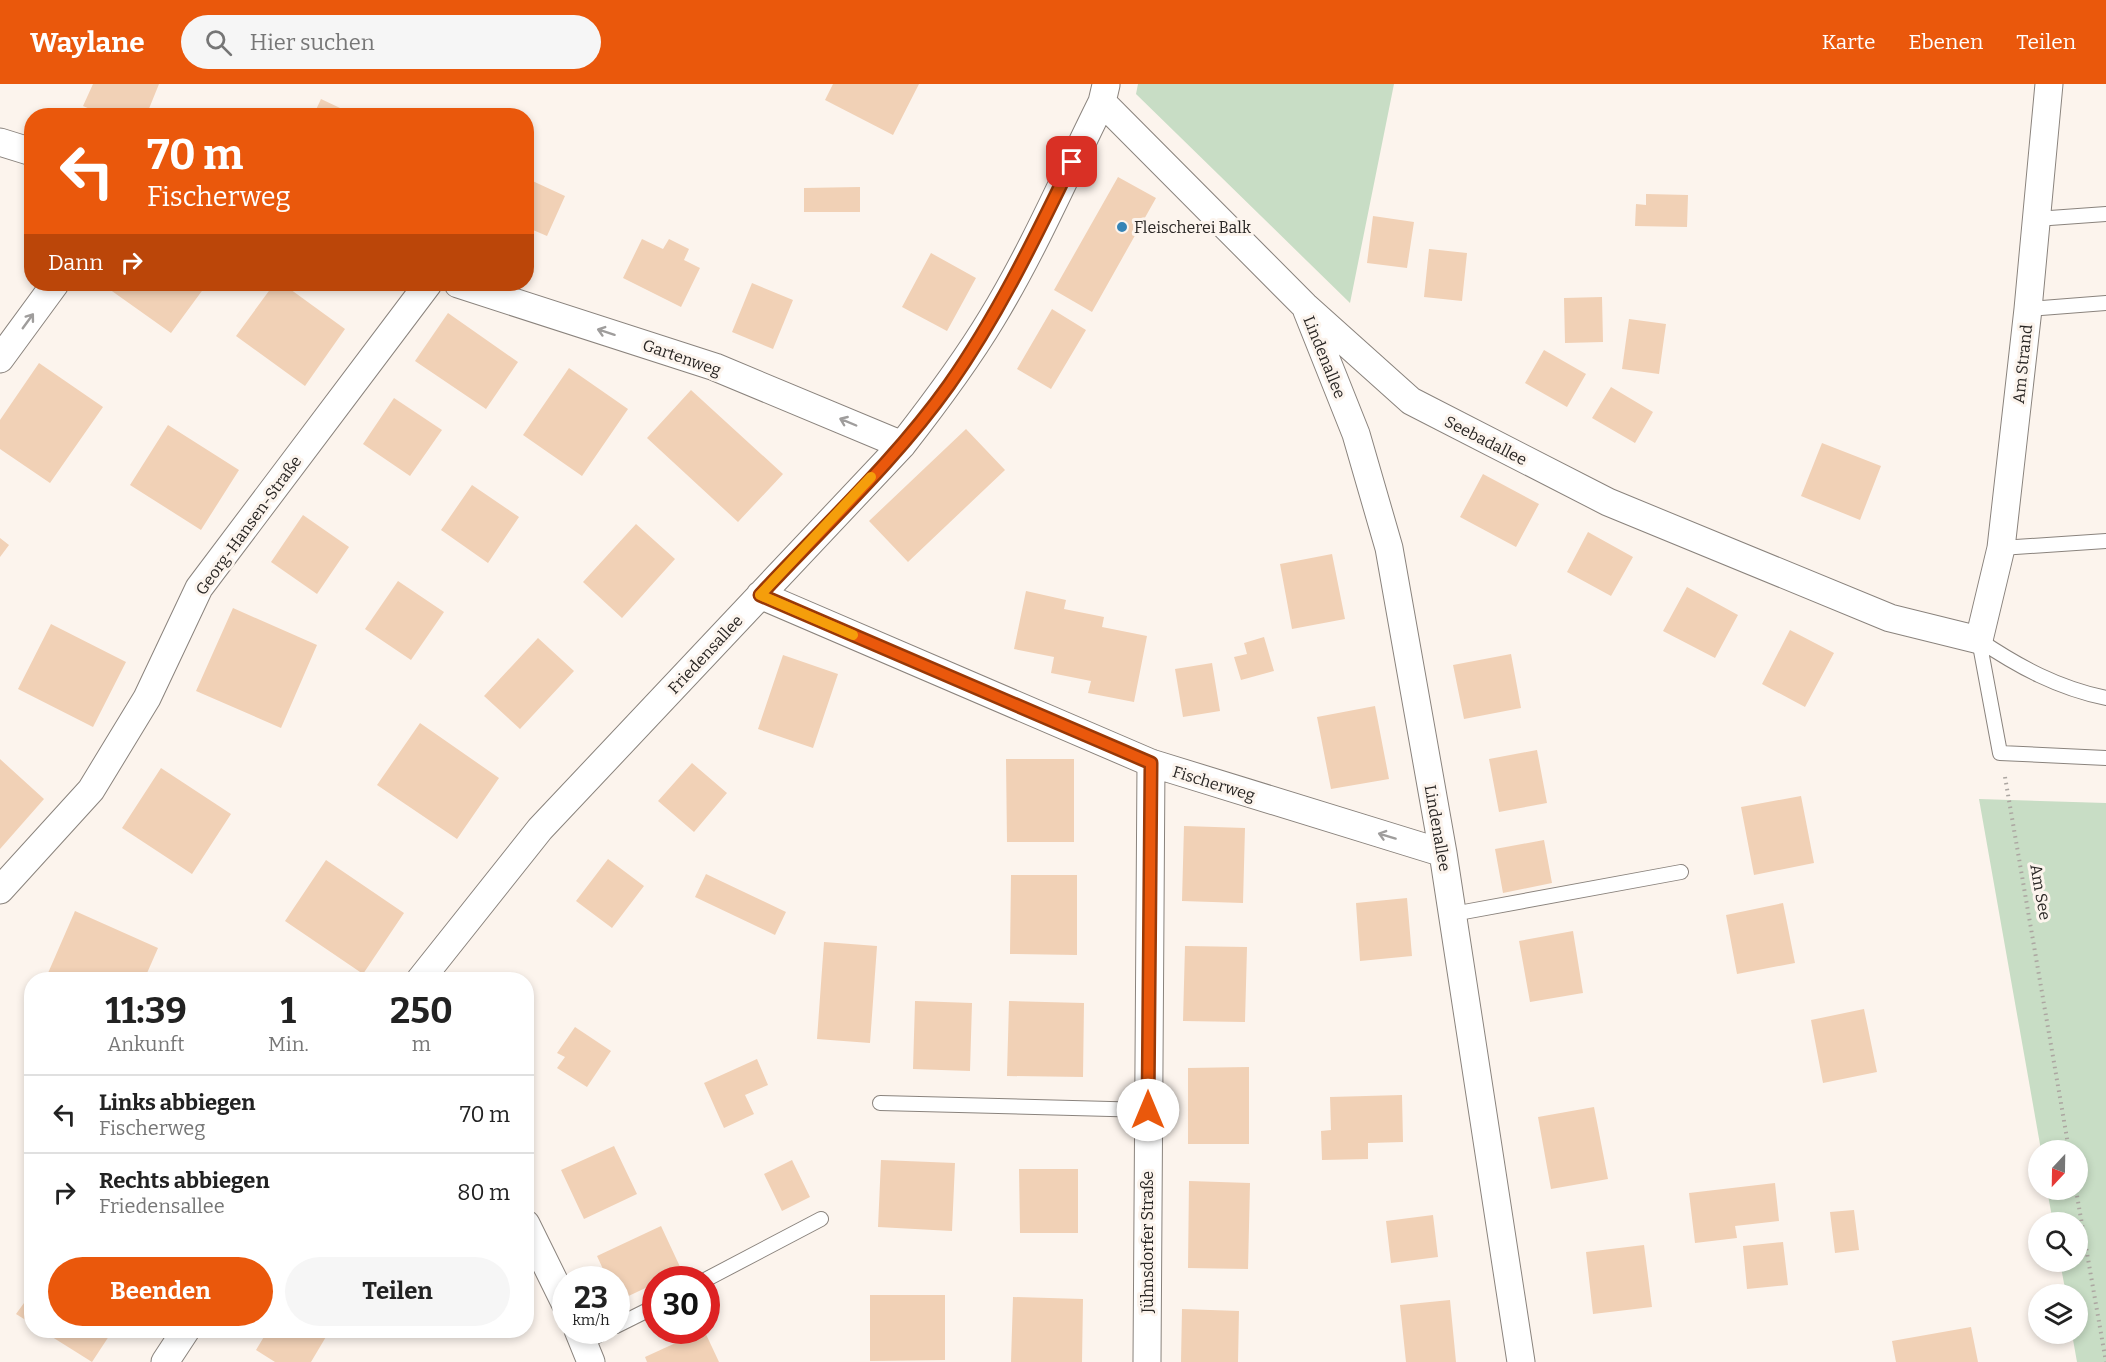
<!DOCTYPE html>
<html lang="de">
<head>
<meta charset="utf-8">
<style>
	:root { --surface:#fff; --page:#f6f6f6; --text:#222; --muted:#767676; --line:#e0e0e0; --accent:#ea580c }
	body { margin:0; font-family:Bitter,serif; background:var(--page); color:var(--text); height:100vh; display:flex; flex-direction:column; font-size:22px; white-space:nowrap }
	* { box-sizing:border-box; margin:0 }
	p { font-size:20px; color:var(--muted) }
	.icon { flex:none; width:33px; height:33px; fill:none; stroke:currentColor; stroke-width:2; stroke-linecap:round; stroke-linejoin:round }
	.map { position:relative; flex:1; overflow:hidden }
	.side { position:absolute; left:24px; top:888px; width:510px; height:366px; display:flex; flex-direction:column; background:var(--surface); border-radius:24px; box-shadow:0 3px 9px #0003 }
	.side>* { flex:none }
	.hud { position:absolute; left:24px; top:24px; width:510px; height:183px; border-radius:24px; box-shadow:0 3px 9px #0003; background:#ea580c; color:#fff; overflow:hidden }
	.needle { width:39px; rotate:202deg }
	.buttons { position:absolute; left:2028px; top:1056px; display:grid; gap:12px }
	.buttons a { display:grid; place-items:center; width:60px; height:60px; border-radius:50%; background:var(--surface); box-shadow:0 3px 9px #0003; font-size:30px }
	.speed { position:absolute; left:552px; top:1182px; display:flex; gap:12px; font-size:30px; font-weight:700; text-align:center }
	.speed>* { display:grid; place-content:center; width:78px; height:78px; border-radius:50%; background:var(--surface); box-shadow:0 3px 9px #0003; line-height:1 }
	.speed small { font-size:15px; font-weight:400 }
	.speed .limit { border:9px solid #d22; background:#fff; color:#111 }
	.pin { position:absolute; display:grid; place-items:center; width:51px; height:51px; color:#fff; margin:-26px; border-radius:12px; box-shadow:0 3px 9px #0006 }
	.me { position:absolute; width:66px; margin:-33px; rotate:0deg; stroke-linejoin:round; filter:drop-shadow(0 0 4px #0008) }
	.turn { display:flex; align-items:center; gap:21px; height:126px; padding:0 24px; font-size:27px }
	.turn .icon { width:78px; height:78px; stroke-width:2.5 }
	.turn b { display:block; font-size:42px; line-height:51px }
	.then { display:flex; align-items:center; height:57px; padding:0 24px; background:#0003; gap:12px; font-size:22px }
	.eta { display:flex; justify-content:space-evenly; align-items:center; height:102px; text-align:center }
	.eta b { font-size:36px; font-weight:700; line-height:42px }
	.button { display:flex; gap:12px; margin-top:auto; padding:12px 24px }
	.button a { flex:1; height:69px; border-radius:36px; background:var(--accent); color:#fff; font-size:24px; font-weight:700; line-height:69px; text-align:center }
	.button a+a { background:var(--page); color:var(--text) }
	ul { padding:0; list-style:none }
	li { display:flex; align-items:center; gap:18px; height:78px; padding:0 24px; border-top:2px solid var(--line) }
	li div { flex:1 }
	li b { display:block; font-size:22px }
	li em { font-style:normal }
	header { display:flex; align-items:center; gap:36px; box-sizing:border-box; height:84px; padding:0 30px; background:var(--accent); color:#fff }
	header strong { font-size:28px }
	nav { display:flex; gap:33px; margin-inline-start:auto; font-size:21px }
	.search { width:420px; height:54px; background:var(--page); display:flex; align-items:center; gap:15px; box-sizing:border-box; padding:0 21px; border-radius:33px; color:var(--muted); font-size:22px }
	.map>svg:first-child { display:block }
	.green { fill:#c8ddc5 }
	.building { fill:#f1d1b6 }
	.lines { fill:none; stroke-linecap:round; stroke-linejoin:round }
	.service-casing { stroke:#8a837d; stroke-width:16 }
	.minor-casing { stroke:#8a837d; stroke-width:29 }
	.path { stroke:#aca6a1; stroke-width:4; stroke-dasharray:1.5 4.5; stroke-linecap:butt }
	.service { stroke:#fff; stroke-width:14 }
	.minor { stroke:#fff; stroke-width:27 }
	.oneway { stroke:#9f9d9c }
	.route-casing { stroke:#983908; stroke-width:15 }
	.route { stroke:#ea580c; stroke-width:10 }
	.slow { stroke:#f59e0b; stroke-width:10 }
	.poi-dot { fill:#3584b6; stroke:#fcf4ed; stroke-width:2 }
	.labels { text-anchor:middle; stroke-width:6; stroke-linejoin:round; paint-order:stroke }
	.poi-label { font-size:16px; fill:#292624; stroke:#fcf4ed; text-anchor:start }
	.street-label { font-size:16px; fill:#292624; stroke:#fcf4ed }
</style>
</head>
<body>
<header>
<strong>Waylane</strong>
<div class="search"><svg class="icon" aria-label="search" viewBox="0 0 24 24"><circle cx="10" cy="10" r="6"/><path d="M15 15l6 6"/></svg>Hier suchen</div>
<nav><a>Karte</a><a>Ebenen</a><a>Teilen</a></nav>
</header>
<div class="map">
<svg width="2106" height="1278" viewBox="0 0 2106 1278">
	<rect width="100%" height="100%" fill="#fcf4ed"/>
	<!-- green -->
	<path class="green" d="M1138,0h256l-44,219 -214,-209z
		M1979,715l127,4v559h-29l-5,-28h6v-40h-12l-6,-32h18v-40h-25l-6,-32h31v-40h-37z"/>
	<!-- building -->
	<path class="building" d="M93,0h66l-13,32h-40l-23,-10z
		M833,0h86l-26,51 -68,-35z
		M321,15l36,17h-44z
		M437,26l13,6h-16z
		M1118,93l38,21 -64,114 -38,-22z
		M526,94l39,18 -18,40 -21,-9z
		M860,103v25h-56v-24z
		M1646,110l42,1 -1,32 -52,-1 1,-22 10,1z
		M1373,132l41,6 -7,46 -40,-5z
		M642,155l21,10 6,-10 20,10 -5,11 16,8 -19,39 -58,-29z
		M1429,165l38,4 -5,48 -38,-4z
		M931,169l45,25 -29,53 -45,-24z
		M752,199l41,17 -20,49 -41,-17z
		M102,200h105l-36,49z
		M274,200h9l62,45 -40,57 -69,-50z
		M1602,213l1,45 -38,1 -1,-45z
		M1052,225l34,21 -35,59 -34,-20z
		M448,229l70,49 -32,47 -71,-48z
		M1629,235l37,5 -7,50 -37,-5z
		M1544,266l42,24 -19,33 -42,-24z
		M39,279l64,44 -53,76 -50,-34v-29z
		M569,284l59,41 -46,67 -59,-41z
		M1611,303l42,25 -18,31 -43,-25z
		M691,306l92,84 -45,48 -91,-84z
		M394,314l48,32 -32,46 -47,-32z
		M168,341l71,45 -38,60 -71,-45z
		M966,345l39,41 -97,92 -39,-41z
		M1822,359l59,23 -21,54 -59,-24z
		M1483,390l56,30 -23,43 -56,-30z
		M472,401l47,32 -31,46 -47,-33z
		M303,431l46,32 -32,47 -46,-32z
		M636,440l39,35 -53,59 -39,-36z
		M1588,448l45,25 -22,39 -44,-24z
		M0,454l9,7 -9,12z
		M1332,470l13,65 -53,10 -12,-65z
		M398,497l46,31 -33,48 -46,-31z
		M1687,503l51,28 -23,43 -52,-27z
		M1026,507l40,9 -2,9 40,8 -2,10 45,9 -13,66 -46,-9 3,-12 -40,-8 3,-16 -40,-8z
		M233,524l84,37 -36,83 -85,-37z
		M51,540l75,38 -33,65 -75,-38z
		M1790,546l44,23 -29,54 -43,-23z
		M1264,553l10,34 -33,9 -7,-23 13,-3 -3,-11z
		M538,554l36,33 -54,58 -36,-33z
		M1511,570l10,54 -57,11 -11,-54z
		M783,571l55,19 -25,74 -55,-19z
		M1212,579l8,48 -37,6 -8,-48z
		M1375,622l14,73 -58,10 -14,-72z
		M420,639l79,55 -42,61 -80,-54z
		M1537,666l10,53 -48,9 -10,-53z
		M0,675l44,40 -44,50z
		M1006,675h68v83h-67z
		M692,679l35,30 -33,39 -36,-31z
		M161,684l70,46 -39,60 -70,-46z
		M1801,712l13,67 -60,12 -13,-68z
		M1184,742l61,2 -2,75 -61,-2z
		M1544,756l8,43 -49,10 -8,-44z
		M608,775l36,27 -32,42 -36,-27z
		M326,776l78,53 -41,61 -78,-53z
		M706,790l80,38 -11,23 -80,-38z
		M1011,791h66v80l-67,-1z
		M1407,814l5,58 -52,5 -4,-58z
		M1783,819l12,60 -58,11 -11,-59z
		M75,827l83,37 -14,32h-99z
		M1573,847l10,62 -53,9 -11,-61z
		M824,858l53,4 -7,97 -53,-4z
		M1185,862l62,1 -2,75 -62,-1z
		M915,917l57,2 -2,68 -57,-2z
		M1009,917l75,2 -1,74 -76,-1z
		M1864,925l13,63 -54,11 -12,-63z
		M575,943l36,24 -24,36 -30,-19 8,-11 -8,-4z
		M757,975l11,26 -23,10 9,19 -30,14 -20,-45z
		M1249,983v77h-61v-76z
		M1402,1011l1,47 -35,1v16l-46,1 -1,-29 10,-1 -1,-33z
		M1594,1023l14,72 -57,10 -13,-72z
		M614,1062l23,48 -53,25 -23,-49z
		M792,1076l18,37 -28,14 -18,-37z
		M881,1076l74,3 -3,68 -74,-4z
		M1019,1085h59v64h-58z
		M1189,1097l61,2 -2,86 -60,-1z
		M1775,1099l4,38 -44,5 2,12 -42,5 -6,-50z
		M1854,1126l5,40 -24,3 -5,-41z
		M1433,1131l5,42 -47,6 -5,-42z
		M661,1142l21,45 -19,9h-7v3l-38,18 -2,-21h-8l-11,-24z
		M1783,1158l5,43 -41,4 -4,-43z
		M1644,1161l8,62 -59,7 -7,-62z
		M32,1208v32l-16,-10z
		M870,1211h75v65l-75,1z
		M1013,1213l70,2 -1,63h-71z
		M1450,1216l6,62h-50l-6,-57z
		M1182,1225l57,2 -1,51h-57z
		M1971,1243l7,35h-82l-4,-21z
		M41,1246h72l-21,32z
		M268,1246h62l-19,32h-36l-19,-12z
		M704,1246l15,32h-72l-2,-5z"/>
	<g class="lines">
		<defs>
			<path id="service" d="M2036,135l70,-5
				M2028,225l78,-6
				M2001,464l105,-7
				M1979,556l21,113 106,5
				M1979,556c40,27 79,48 127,58
				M1453,830l228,-42
				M880,1019l268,7
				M705,1196l116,-61
				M616,1242l40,-20
				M584,1259l24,-13"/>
			<path id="minor" d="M1102,18l203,204 106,95 197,101 282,116 89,22 22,-92 27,-239 21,-225
				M0,58l32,10
				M458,200l257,83 187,78
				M1307,227l49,123 33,114 54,305 78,509
				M0,275l55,-75
				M760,511l391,168 292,90
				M0,806l91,-100 56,-92 52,-110 229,-304
				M420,896l120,-151 362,-384c32,-41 63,-82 90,-127 42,-69 74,-144 110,-216l4,-17
				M526,1140l40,81
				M578,1246l13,32
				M165,1278l21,-32
				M1147,1278l4,-599"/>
		</defs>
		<!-- service casing -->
		<use href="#service" class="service-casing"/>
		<!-- minor casing -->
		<use href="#minor" class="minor-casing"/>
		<!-- path -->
		<path class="path" d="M2005,693l64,373
			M2076,1106l30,172"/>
		<!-- service -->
		<use href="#service" class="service"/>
		<!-- minor -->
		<use href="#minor" class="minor"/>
	</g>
	<!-- one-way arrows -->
	<defs><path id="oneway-shaft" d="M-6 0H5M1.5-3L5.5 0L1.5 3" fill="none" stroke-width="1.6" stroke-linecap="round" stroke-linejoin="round" transform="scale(1.5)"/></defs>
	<g class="oneway">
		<use href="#oneway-shaft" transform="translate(28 237) rotate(-54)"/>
		<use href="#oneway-shaft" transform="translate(606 248) rotate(-162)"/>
		<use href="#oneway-shaft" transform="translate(848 338) rotate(-157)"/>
		<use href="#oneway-shaft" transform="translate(1387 752) rotate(-163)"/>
	</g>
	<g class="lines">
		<defs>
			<path id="route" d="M1072,78c-37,76 -74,153 -123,223 -54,76 -125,141 -189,210l391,168 -3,347"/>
		</defs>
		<!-- route casing -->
		<use href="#route" class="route-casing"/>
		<!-- route -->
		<use href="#route" class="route"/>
		<!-- slow -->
		<path class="slow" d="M853,551l-93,-40 111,-118"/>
	</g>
	<!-- markers -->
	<circle class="poi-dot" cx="1122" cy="143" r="6"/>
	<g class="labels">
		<!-- poi labels -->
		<g class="poi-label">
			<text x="1134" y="149">Fleischerei Balk</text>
		</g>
		<!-- street labels -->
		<g class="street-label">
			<text transform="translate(682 273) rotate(19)" y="6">Gartenweg</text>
			<text transform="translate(1325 273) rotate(68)" y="6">Lindenallee</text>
			<text transform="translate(2022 280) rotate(-84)" y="6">Am Strand</text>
			<text transform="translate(1486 356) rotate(27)" y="6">Seebadallee</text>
			<text transform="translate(248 441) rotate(-54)" y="6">Georg-Hansen-Straße</text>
			<text transform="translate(705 570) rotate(-47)" y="6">Friedensallee</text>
			<text transform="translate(1214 699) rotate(17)" y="6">Fischerweg</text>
			<text transform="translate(1438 744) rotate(80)" y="6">Lindenallee</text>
			<text transform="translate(2041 808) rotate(80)" y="6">Am See</text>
			<text transform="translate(1147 1158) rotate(-90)" y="6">Jühnsdorfer Straße</text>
		</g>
	</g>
</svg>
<div class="buttons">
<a><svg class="needle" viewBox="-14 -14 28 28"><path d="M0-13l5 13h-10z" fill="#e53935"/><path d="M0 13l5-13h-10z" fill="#767676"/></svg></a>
<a><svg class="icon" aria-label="search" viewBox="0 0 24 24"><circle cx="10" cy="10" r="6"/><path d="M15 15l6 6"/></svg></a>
<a><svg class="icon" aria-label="layers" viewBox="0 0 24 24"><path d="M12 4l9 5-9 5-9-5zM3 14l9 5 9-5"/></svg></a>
</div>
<div class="speed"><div>23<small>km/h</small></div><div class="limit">30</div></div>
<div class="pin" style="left:1072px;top:78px;background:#d93025"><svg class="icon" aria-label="arrive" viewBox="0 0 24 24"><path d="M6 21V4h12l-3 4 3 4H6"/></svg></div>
<svg class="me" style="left:1148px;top:1026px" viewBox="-20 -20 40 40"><circle r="19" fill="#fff"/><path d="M0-13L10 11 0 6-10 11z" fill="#ea580c"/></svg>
<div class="hud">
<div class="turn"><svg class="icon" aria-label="left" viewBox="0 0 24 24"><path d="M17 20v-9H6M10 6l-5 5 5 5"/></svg><div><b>70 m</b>Fischerweg</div></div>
<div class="then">Dann<svg class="icon" aria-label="right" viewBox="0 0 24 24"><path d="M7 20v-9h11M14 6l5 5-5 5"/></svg></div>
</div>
<section class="side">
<div class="eta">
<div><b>11:39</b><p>Ankunft</p></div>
<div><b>1</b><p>Min.</p></div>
<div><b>250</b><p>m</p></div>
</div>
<ul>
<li><svg class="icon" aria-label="left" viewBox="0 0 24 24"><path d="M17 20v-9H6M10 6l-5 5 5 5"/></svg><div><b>Links abbiegen</b><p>Fischerweg</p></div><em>70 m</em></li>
<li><svg class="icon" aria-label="right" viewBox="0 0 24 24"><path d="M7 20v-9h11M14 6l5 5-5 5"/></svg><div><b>Rechts abbiegen</b><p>Friedensallee</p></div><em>80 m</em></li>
</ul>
<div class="button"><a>Beenden</a><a>Teilen</a></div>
</section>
</div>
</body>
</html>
